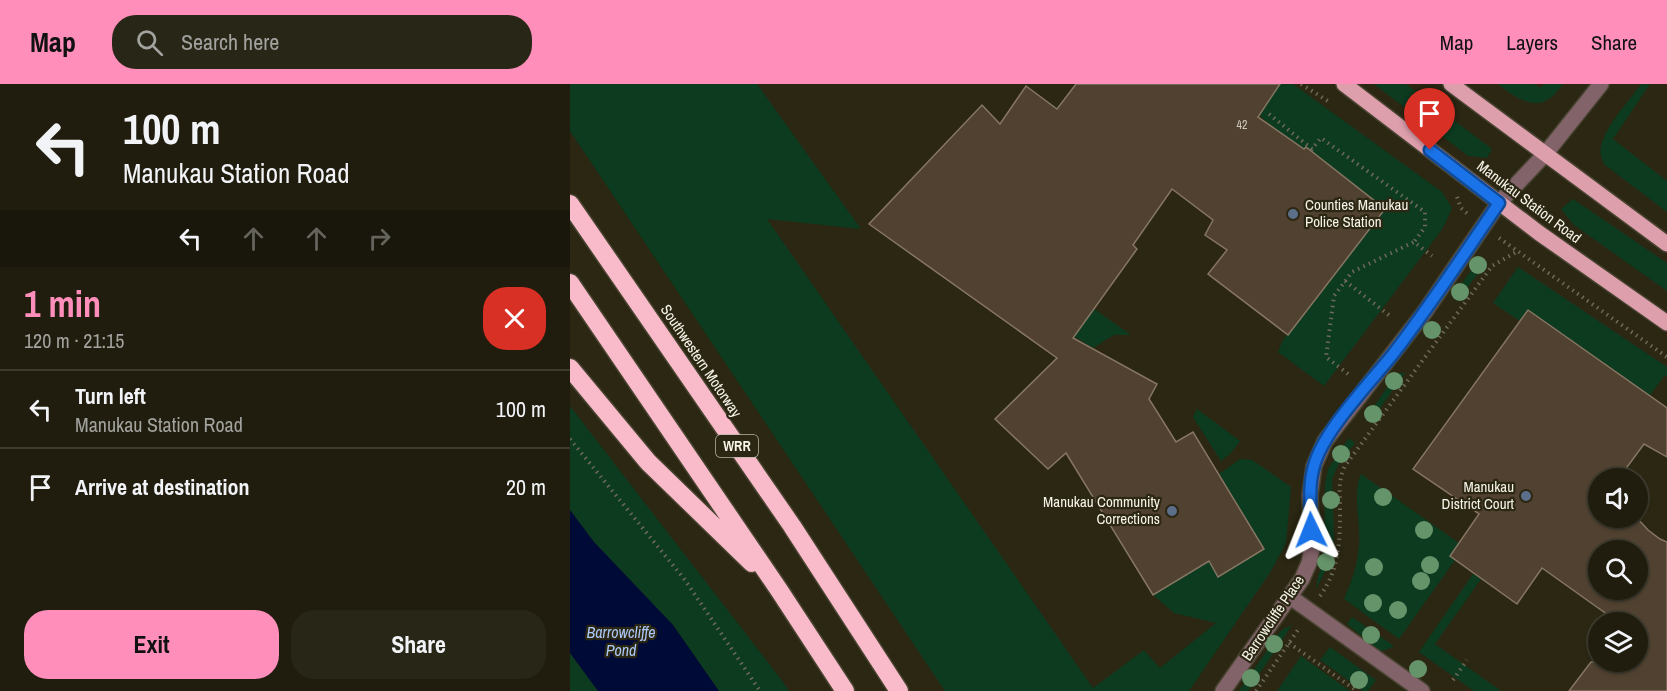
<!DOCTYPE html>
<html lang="en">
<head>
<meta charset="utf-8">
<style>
	:root { --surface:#201d0e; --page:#282617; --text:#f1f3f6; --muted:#a2a29e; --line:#3d3b2e; --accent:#ff8ebb }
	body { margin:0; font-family:"Archivo Narrow",sans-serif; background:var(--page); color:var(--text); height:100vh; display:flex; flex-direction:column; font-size:22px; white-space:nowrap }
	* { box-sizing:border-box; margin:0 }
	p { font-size:20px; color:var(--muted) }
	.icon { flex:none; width:33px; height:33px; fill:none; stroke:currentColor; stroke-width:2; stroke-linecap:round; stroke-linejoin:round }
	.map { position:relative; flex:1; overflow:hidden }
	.panel { display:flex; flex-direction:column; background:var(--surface); width:570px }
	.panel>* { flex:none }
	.top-card { background:#201d0e; color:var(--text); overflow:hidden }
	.fabs { position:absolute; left:1018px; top:384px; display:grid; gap:12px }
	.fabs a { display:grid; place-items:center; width:60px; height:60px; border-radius:50%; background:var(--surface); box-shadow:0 2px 4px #0004,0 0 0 2px var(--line); font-size:30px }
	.pin { position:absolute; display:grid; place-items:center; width:51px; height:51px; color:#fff; margin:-62px -26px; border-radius:50% 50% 50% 0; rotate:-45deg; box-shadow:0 0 6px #0007 }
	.pin .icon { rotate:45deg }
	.me { position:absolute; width:66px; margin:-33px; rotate:358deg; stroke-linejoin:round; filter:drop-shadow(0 0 4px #0008) }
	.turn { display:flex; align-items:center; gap:21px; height:126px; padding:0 24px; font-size:27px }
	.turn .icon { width:78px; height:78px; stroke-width:2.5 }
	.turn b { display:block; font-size:42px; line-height:51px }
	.lanes { display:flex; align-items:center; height:57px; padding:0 24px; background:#0003; justify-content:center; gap:30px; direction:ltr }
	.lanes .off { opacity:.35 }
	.round { display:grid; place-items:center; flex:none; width:63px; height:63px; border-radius:24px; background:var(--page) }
	.overview { display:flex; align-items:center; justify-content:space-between; height:102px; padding:0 24px }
	h1 { font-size:36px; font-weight:700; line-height:45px; color:var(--accent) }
	.cta { display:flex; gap:12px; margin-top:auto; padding:12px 24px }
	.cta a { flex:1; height:69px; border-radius:24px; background:var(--accent); color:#111; font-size:24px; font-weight:700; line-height:69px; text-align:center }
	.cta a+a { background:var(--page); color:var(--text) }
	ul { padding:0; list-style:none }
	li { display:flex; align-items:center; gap:18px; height:78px; padding:0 24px; border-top:2px solid var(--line) }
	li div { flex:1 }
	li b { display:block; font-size:22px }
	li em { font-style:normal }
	header { display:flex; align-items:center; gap:36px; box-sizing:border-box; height:84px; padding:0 30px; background:var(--accent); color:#111 }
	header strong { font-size:28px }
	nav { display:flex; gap:33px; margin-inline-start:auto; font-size:21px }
	.search { width:420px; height:54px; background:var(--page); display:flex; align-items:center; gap:15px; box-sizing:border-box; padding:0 21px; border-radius:24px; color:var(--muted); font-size:22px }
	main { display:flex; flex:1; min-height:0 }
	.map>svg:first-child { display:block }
	.green { fill:#0d3b20 }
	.water { fill:#000a37 }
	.building { fill:#504130; stroke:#867663; stroke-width:1.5; fill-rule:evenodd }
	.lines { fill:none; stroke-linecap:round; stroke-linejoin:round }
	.street-casing { stroke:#484431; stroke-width:18 }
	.primary-casing { stroke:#484431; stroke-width:18 }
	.highway-casing { stroke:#484431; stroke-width:21 }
	.path { stroke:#6e6a59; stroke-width:4; stroke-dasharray:1.5 4.5; stroke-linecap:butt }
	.street { stroke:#82636a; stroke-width:15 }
	.primary { stroke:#de9fad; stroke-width:15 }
	.highway { stroke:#f9bbc9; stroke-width:18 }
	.tree { fill:#66946a }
	.route-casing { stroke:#114b97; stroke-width:15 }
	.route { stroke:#1a73e8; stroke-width:10 }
	.service-dot { fill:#5c6f8a; stroke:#2b2713; stroke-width:2 }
	.labels { text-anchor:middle; stroke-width:4.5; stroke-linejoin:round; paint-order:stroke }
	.number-label { font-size:12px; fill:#cdc8bb }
	.shield { fill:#2b2713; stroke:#bab7a9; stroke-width:1.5 }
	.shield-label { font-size:14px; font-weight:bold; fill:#f7f5e9 }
	.street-label { font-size:15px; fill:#f7f5e9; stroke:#2b2713 }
	.poi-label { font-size:15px; fill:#f7f5e9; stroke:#2b2713; text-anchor:end }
	.water-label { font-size:16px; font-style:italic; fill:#abc8f6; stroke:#2b2713 }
</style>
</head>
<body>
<header>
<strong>Map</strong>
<div class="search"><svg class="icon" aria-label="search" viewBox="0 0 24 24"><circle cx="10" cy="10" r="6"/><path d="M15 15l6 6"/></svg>Search here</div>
<nav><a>Map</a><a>Layers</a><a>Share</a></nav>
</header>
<main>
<section class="panel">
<div class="top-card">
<div class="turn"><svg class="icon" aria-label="left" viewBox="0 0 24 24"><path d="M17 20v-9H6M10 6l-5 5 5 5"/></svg><div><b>100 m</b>Manukau Station Road</div></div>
<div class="lanes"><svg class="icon" aria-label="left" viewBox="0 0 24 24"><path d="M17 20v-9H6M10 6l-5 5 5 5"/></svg><svg class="icon off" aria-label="ahead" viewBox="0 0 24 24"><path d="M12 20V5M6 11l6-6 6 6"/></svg><svg class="icon off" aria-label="ahead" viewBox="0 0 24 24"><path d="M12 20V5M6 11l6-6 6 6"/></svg><svg class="icon off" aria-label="right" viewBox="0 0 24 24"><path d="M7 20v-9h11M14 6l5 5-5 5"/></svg></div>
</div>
<div class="overview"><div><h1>1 min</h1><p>120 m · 21:15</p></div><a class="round" style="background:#d93025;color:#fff"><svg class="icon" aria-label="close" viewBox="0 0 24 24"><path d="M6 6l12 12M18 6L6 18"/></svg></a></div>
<ul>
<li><svg class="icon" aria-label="left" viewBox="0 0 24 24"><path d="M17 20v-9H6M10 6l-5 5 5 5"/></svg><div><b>Turn left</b><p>Manukau Station Road</p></div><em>100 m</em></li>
<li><svg class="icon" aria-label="arrive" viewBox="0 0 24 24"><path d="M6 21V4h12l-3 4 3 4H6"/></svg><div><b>Arrive at destination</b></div><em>20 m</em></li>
</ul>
<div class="cta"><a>Exit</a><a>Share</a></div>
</section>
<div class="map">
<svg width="1097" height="607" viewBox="0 0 1097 607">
	<rect width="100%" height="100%" fill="#2b2713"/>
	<!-- green -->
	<path class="green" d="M0,0h187l104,145 -94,-10 326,469 51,-38 16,18 56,-45 -42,-10 -21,-18 56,-34 10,15 45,-27 -45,-75 21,-15 12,1 39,27 -5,56 -15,28 -82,120h-244l-375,-560z
		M709,0h14l149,108 10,16 -9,20 -119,158 -46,-34 5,-12 98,-126 -80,-62 -43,-38z
		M804,0h32l86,65 -5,9 -19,-2z
		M928,0h37l5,4 4,-4h19c-4,5 -8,11 -13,14 -17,14 -39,-4 -52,-14z
		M1071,0h9l-37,55 54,42v31l-62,-47c-3,-6 -6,-11 -4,-18 5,-23 27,-44 40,-63z
		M1003,115l94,64v28l-93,-66 -13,-16z
		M911,174l6,4 -30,39 -5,-5z
		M948,183l149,100v10l-2,-2 -15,20 -122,-85 -8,11 -27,-18z
		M523,224l38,27h-17l-21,13 -21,-13z
		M827,289h8l-34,48 -3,-6z
		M0,322l210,272 9,13h-70l-46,-66 -79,-83 -24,-32z
		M627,325l43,32 -9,12 -10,8 -28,-44z
		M779,354l6,5 -17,22 -6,14 2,58 -3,23 -15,29 2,-13 6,-15 1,-78 3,-14z
		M791,390l98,69 -9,13 5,4 -56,79 -55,-40c8,-18 14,-35 15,-55 2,-22 -7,-51 2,-70z
		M903,490l8,5 -46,65 66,47h-27l-55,-39z
		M782,533l42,29 -8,4 -6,1 -33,-27z
		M722,541l-44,66h-9l40,-58 4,-4z
		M760,563l46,33 -8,11h-5l-43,-31z
		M0,569l28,38h-28z
		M731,572l49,35h-73z"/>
	<!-- water -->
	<path class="water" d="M0,426l24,32 79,83 46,66h-121l-28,-38z"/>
	<!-- building -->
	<path class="building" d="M506,0h204l-22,33 46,32 2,-2 79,62 -97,126 -80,-61 19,-24 -22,-15 8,-15 -41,-31 -39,56 4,4 -64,89 84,46 -8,15 27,43 17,-10 71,117 -46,28 -9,-16 -56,34 -87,-142 -18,16 -53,-50 62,-61 -188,-134 113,-119 18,19 26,-38 31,23z
		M958,226l139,98v49l-23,-13 -25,34h-20v40h38l11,12 12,9 7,3v149h-98l22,-29h47v-40h-20l-76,-54 -25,36 -67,-48 29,-42 -66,-45zM1029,466h39v40h-39z"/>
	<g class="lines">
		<defs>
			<path id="street" d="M719,512l133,95
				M653,607l79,-112 7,-16 3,-15 -2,-53 4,-29 11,-25 99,-128 75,-110 47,-50 55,-69"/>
			<path id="primary" d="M774,0l195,149 128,90
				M881,0l216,160"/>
			<path id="highway" d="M0,120l222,322 107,165
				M0,199l209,307 66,101
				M0,284l78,94 104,101"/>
		</defs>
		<!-- street casing -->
		<use href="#street" class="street-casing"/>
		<!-- primary casing -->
		<use href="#primary" class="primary-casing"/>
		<!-- highway casing -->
		<use href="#highway" class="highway-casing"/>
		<!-- path -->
		<path class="path" d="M731,0l30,19
			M699,30l43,35 9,-11 104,74v15l-11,15
			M887,113l4,11 8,7
			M929,154l168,119
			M775,197l45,35
			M778,290l-22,-17 8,-61 18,-24 62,-30 18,14
			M0,355l115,141 75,111
			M750,512c20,-28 20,-56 20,-89 0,-17 -2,-26 5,-41l147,-200 26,-15
			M719,559l68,48
			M883,596l14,-20
			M686,607l44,-64"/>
		<!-- street -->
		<use href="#street" class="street"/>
		<!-- primary -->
		<use href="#primary" class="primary"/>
		<!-- highway -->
		<use href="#highway" class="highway"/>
	</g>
	<!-- trees -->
	<g class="tree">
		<circle cx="852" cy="26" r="9"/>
		<circle cx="908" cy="181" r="9"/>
		<circle cx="890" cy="208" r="9"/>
		<circle cx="862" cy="246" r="9"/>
		<circle cx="824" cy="297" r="9"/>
		<circle cx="803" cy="330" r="9"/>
		<circle cx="771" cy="370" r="9"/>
		<circle cx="813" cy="413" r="9"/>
		<circle cx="761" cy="416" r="9"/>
		<circle cx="854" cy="446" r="9"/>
		<circle cx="756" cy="478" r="9"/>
		<circle cx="860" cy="481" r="9"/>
		<circle cx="804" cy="483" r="9"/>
		<circle cx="851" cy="497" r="9"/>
		<circle cx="803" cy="519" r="9"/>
		<circle cx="828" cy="526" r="9"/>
		<circle cx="801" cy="551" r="9"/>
		<circle cx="704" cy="560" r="9"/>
		<circle cx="848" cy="585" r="9"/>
		<circle cx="681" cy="594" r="9"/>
		<circle cx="789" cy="596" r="9"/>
	</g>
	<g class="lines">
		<defs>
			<path id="route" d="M741,446c0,-21 -3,-44 3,-64 9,-35 56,-83 79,-112 38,-49 71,-100 106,-151l-69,-53"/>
		</defs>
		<!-- route casing -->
		<use href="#route" class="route-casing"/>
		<!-- route -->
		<use href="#route" class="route"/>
	</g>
	<!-- markers -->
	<g class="service-dot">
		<circle cx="723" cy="130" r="6"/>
		<circle cx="956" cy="412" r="6"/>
		<circle cx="602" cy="427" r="6"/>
	</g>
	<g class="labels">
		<!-- number labels -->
		<g class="number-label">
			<text x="672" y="45">42</text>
		</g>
		<!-- shield labels -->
		<rect class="shield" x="146" y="351" width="42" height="22" rx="4.5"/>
		<g class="shield-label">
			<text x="167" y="367">WRR</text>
		</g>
		<!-- street labels -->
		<g class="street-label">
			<text transform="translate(959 118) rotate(37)" y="5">Manukau Station Road</text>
			<text transform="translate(131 277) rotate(56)" y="5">Southwestern Motorway</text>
			<text transform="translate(703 534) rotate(-56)" y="5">Barrowcliffe Place</text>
		</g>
		<!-- poi labels -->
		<g class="poi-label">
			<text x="735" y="126" text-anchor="start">Counties Manukau<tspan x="735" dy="17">Police Station</tspan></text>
			<text x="944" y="408">Manukau<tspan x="944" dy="17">District Court</tspan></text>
			<text x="590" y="423">Manukau Community<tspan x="590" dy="17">Corrections</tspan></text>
		</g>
		<!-- water labels -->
		<g class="water-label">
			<text x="51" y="554">Barrowcliffe<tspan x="51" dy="18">Pond</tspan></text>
		</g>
	</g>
</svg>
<div class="fabs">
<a><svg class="icon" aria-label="sound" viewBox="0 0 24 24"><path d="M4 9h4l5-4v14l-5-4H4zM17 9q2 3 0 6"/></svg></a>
<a><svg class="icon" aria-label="search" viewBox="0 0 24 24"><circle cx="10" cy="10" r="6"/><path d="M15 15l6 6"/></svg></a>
<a><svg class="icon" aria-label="layers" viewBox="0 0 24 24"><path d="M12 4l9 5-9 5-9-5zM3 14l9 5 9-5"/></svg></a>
</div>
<div class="pin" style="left:860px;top:66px;background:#d93025"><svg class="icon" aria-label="arrive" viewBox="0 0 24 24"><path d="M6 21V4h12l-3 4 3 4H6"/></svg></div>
<svg class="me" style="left:741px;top:446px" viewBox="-20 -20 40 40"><path d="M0-17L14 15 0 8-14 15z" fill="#1a73e8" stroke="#fff" stroke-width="4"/></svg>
</div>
</main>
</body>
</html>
